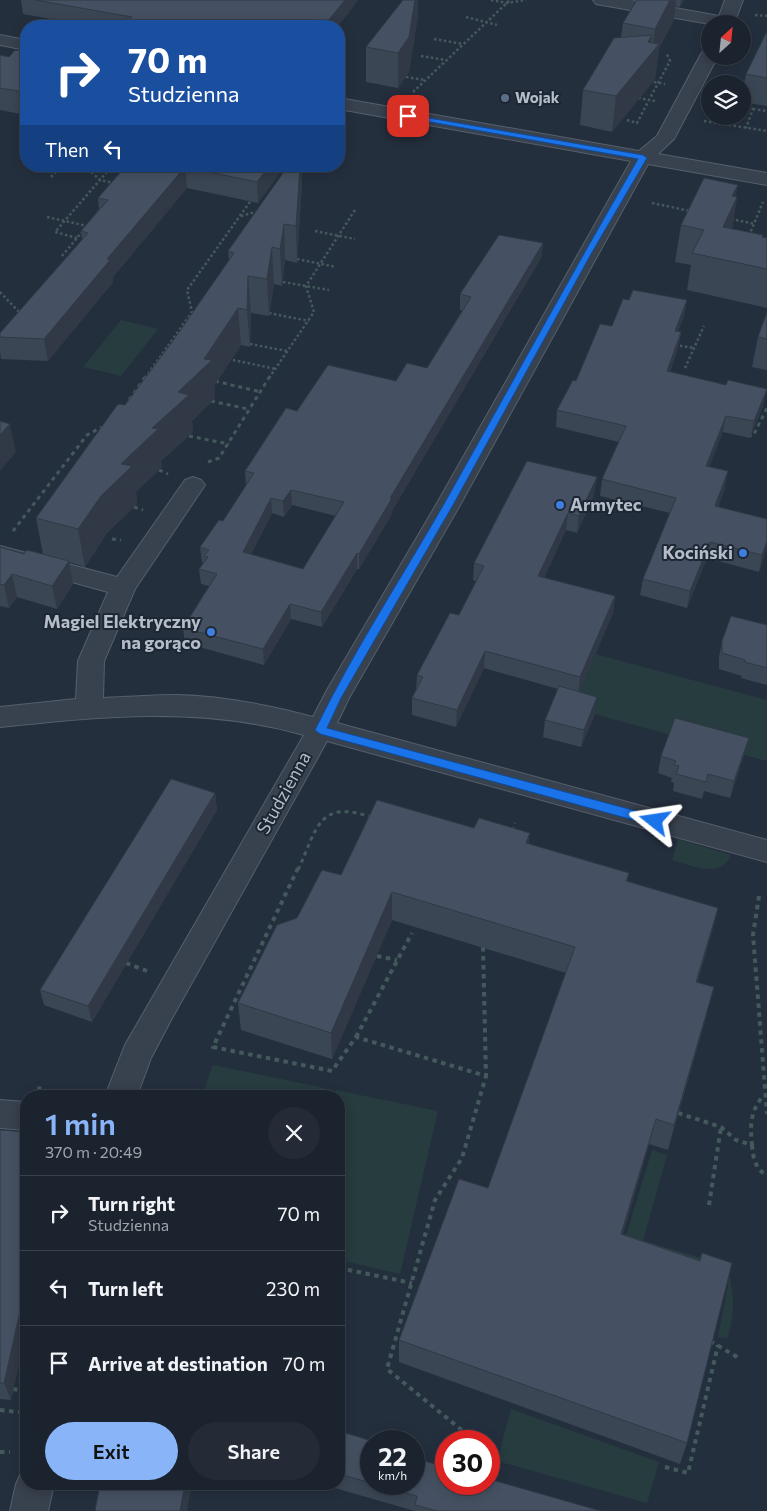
<!DOCTYPE html>
<html lang="en">
<head>
<meta charset="utf-8">
<style>
	:root { --surface:#1b232e; --page:#242b36; --text:#f1f3f6; --muted:#a0a4aa; --line:#39404a; --accent:#8ab4f8 }
	body { margin:0; font-family:Commissioner,sans-serif; background:var(--page); color:var(--text); height:100vh; display:flex; flex-direction:column; font-size:19px; white-space:nowrap }
	* { box-sizing:border-box; margin:0 }
	p { font-size:16px; color:var(--muted) }
	.icon { flex:none; width:28px; height:28px; fill:none; stroke:currentColor; stroke-width:2; stroke-linecap:round; stroke-linejoin:round }
	.map { position:relative; flex:1; overflow:hidden }
	.drawer { position:absolute; left:20px; top:1090px; width:325px; height:400px; display:flex; flex-direction:column; background:var(--surface); border-radius:20px; box-shadow:0 2px 12px #0003,0 0 0 1px var(--line) }
	.drawer>* { flex:none }
	.guide { position:absolute; left:20px; top:20px; width:325px; height:152px; border-radius:20px; box-shadow:0 2px 12px #0003,0 0 0 1px var(--line); background:#1a4fa0; color:#fff; overflow:hidden }
	.needle { width:32px; rotate:27deg }
	.buttons { position:absolute; left:701px; top:15px; display:grid; gap:10px }
	.buttons a { display:grid; place-items:center; width:50px; height:50px; border-radius:50%; background:var(--surface); box-shadow:0 2px 12px #0003,0 0 0 1px var(--line); font-size:25px }
	.speed { position:absolute; left:360px; top:1430px; display:flex; gap:10px; font-size:25px; font-weight:700; text-align:center }
	.speed>* { display:grid; place-content:center; width:65px; height:65px; border-radius:50%; background:var(--surface); box-shadow:0 2px 12px #0003,0 0 0 1px var(--line); line-height:1 }
	.speed small { font-size:12px; font-weight:400 }
	.speed .limit { border:8px solid #d22; background:#fff; color:#111 }
	.pin { position:absolute; display:grid; place-items:center; width:42px; height:42px; color:#fff; margin:-21px; border-radius:10px; box-shadow:0 2px 8px #0006 }
	.me { position:absolute; width:55px; margin:-28px; rotate:285deg; stroke-linejoin:round; filter:drop-shadow(0 0 4px #0008) }
	.turn { display:flex; align-items:center; gap:18px; height:105px; padding:0 25px; font-size:22px }
	.turn .icon { width:65px; height:65px; stroke-width:2.5 }
	.turn b { display:block; font-size:35px; line-height:42px }
	.then { display:flex; align-items:center; height:48px; padding:0 25px; background:#0003; gap:10px; font-size:19px }
	.round { display:grid; place-items:center; flex:none; width:52px; height:52px; border-radius:26px; background:var(--page) }
	.summary { display:flex; align-items:center; justify-content:space-between; height:85px; padding:0 25px }
	h1 { font-size:30px; font-weight:600; line-height:38px; color:var(--accent) }
	.action { display:flex; gap:10px; margin-top:auto; padding:10px 25px }
	.action a { flex:1; height:58px; border-radius:30px; background:var(--accent); color:#111; font-size:20px; font-weight:600; line-height:58px; text-align:center }
	.action a+a { background:var(--page); color:var(--text) }
	ul { padding:0; list-style:none }
	li { display:flex; align-items:center; gap:15px; height:75px; padding:0 25px; border-top:1px solid var(--line) }
	li div { flex:1 }
	li b { display:block; font-size:19px }
	li em { font-style:normal }
	.map>svg:first-child { display:block }
	.green { fill:#263c3f }
	.lines { fill:none; stroke-linecap:round; stroke-linejoin:round }
	.street-casing { stroke:#565f6c; stroke-width:2 }
	.path-far2 { stroke:#44595c; stroke-width:2.5; stroke-dasharray:2.5 2.5; stroke-linecap:butt }
	.path-far1 { stroke:#44595c; stroke-width:3; stroke-dasharray:4 4; stroke-linecap:butt }
	.path { stroke:#44595c; stroke-width:4; stroke-dasharray:4.5 4.5; stroke-linecap:butt }
	.street { fill:#38414e; fill-rule:evenodd }
	.wall { fill:#3b4654; fill-rule:evenodd }
	.shaded-wall { fill:#303945 }
	.building { fill:#455162; stroke:#303945; fill-rule:evenodd }
	.route { fill:#1a73e8; stroke:#114b97 }
	.service-dot { fill:#5c6f8a; stroke:#1d2633; stroke-width:2 }
	.shop-dot { fill:#3f7fe0; stroke:#1d2633; stroke-width:2 }
	.labels { text-anchor:middle; stroke-width:4; stroke-linejoin:round; paint-order:stroke }
	.far-poi-label { font-size:15px; font-weight:bold; fill:#b4bcc9; stroke:#1d2633; text-anchor:start }
	.poi-label { font-size:18px; font-weight:bold; fill:#b4bcc9; stroke:#1d2633; text-anchor:end }
	.street-label { font-size:18px; fill:#b4bcc9; stroke:#1d2633 }
</style>
</head>
<body>
<div class="map">
<svg width="767" height="1511" viewBox="0 0 767 1511">
	<rect width="100%" height="100%" fill="#242f3e"/>
	<!-- green -->
	<path class="green" d="M121,320l37,9 -37,47 -38,-9z
		M595,654l172,46v61l-195,-53z
		M678,839l53,16c-10,25 -41,10 -59,5z
		M213,1065l112,23 -2,8h-121z
		M336,1090l102,21 -38,163 -61,-14v-164h-5z
		M652,1150l15,5 -24,86 66,19 20,13c6,27 5,39 -1,65l-10,-1 10,-52 -37,-13 -71,-17z
		M511,1409l148,53 -12,41 -150,-42z"/>
	<g class="lines">
		<defs>
			<path id="street" d="M593,0h38l88,16 6,-16h18l-9,24h-24l-108,-19 -6,-1z
				M0,35l26,5v10l-26,-5z
				M710,49v7h8l-44,83 -16,15 109,19v12l-119,-21 -188,341 -111,193 -12,25 430,117v22l-440,-121 -156,279 -20,38 -14,38h-32l20,-51 179,-310c-103,-29 -200,-19 -304,-8v-20l76,-8 2,-38 30,-69 -108,-30v-16l117,31 68,-97 8,-3 8,3 4,5 -70,104 -31,72 -1,37c24,-1 49,-3 73,-3 46,1 93,10 137,22l14,-27 109,-185 195,-344 -292,-52v-11l300,53 18,-15 44,-82 3,-4z
				M0,1100l26,2v28l-26,-2z
				M26,1469v15h28l-6,27h-38l6,-27 6,-13z"/>
		</defs>
		<!-- street casing -->
		<use href="#street" class="street-casing"/>
		<!-- path-far2 -->
		<path class="path-far2" d="M491,0l16,3 19,-3
			M755,15l12,1
			M466,17l31,8
			M434,39l29,5
			M421,56l25,4
			M406,77l19,3
			M649,81l16,3
			M413,92l97,-92
			M655,101l-6,-1 21,-39 -3,-7
			M742,107l11,2 -7,19
			M753,109l14,2
			M627,120l10,3 12,-23 -10,-2
			M704,121l63,10
			M78,166l9,2 13,12 14,3
			M88,167l24,-1 15,4
			M51,177l11,-11
			M652,203l38,8
			M241,216l18,-5
			M47,217l40,9
			M731,219l24,5
			M315,231l40,8
			M749,236l14,-34
			M77,238l-22,-6 57,-66
			M62,256l20,-24
			M297,259l39,8
			M283,282l46,8
			M0,292l20,21
			M269,313l40,8
			M250,344l37,7
			M675,345l19,3
			M168,346l24,-34 -5,-22 65,-91
			M228,359l48,10
			M685,368l19,-42
			M145,378l23,-32 2,1
			M269,378l45,-66 -8,-26 49,-76"/>
		<!-- path-far1 -->
		<path class="path-far1" d="M215,381l46,11
			M129,400l17,-24
			M211,401l37,8
			M748,435l5,1 14,-28
			M189,436l40,8
			M208,462l11,-4 51,-82
			M159,470l9,4
			M134,507l9,3
			M13,531l74,-96 15,-8
			M112,539l9,1
			M512,831l3,-8
			M298,870c19,-41 20,-71 73,-53"/>
		<!-- path -->
		<path class="path" d="M298,868l-85,179 119,24 24,-34 130,39 -24,82 -27,42 -48,169 88,72
			M759,896l-6,39 14,179
			M483,947l3,129
			M377,956l20,4
			M126,963l21,8
			M356,1037l56,-104
			M39,1091l1,-8
			M678,1113l43,14 15,13 16,5c-2,-20 -2,-34 12,-50
			M752,1145c1,13 3,23 15,31
			M709,1205l12,-78
			M339,1268l73,15
			M710,1341l29,17
			M13,1389l11,2
			M0,1410l19,2
			M0,1452h10
			M489,1453l5,4
			M665,1467l23,6 30,-128"/>
		<!-- street -->
		<use href="#street" class="street"/>
	</g>
	<!-- wall -->
	<path class="wall" d="M21,0h337l-20,26h-248l-67,-12z
		M403,0h15v15l-9,57 -11,16 -32,-6v-35z
		M637,0h47l-4,7 -4,-1 -2,14 -15,28 -4,31 -43,53 -32,-7 3,-35 38,-53 2,-14z
		M767,31v75l-25,-4v-9l4,-19z
		M26,52v63l-26,-5v-55l9,2z
		M126,166h159l-27,37 -71,-15 -74,89v5l-65,79 -47,-2 -1,-7v-19l82,-93 -1,-9 18,-22 -1,-11z
		M288,166h14v17l-5,80 -12,-3 -3,26 -8,-2 -5,32 -18,-3 -1,34 -9,-2 -27,41 1,12 -23,23 1,11 -32,29 1,6 -26,25 1,12 -30,29 -22,34 -16,-5 4,22 -16,25 -40,-12 -8,11 -9,-2v-59l24,7h19l-7,-36 89,-113 50,-67 54,-78 -1,-9z
		M735,197h2l-5,32 35,9v70l-80,-18 4,-25 -16,-3 6,-37z
		M543,243l-2,15 -149,253v3l-33,55h-2l-35,58 -31,-8 -27,46 -79,-22 -2,-15 26,-42 -8,-2 -2,-15 5,-6 -2,-1 -2,-15 23,-26 23,-35 -1,-15 52,-60 99,-30 31,-13 36,-58h-3v-16zM292,505l44,11 -33,53 -52,-15 21,-41 12,4z
		M629,300h58l-3,16 -6,15 3,1 -3,16 -8,24 56,13 41,4 -4,17 -13,32 -27,-6 -14,35 16,21 -7,19 49,40 -8,25 -52,-14 -20,50 -47,-13 3,-16 27,-66 -70,-17 2,-17 17,-37 -63,-15 1,-17 19,-29z
		M767,312v58l-15,-3 6,-30z
		M594,495l-17,38 -11,-3 -22,48 71,18 -2,17 -34,79 16,22 -14,33 -38,-10 2,-17 13,-31 -74,-21 -28,59 -44,-12v-17l4,-9 1,-14 42,-60 17,-34 -3,-1 1,-17z
		M767,625v60l-26,-7 1,-2 -23,-7v-12l3,-16z
		M749,738l-5,17 -14,43 -26,-7 -2,8 -29,-8 1,-8 -3,-1 1,-4 -14,-5 3,-17z
		M215,793l2,17 -125,212 -48,-17 -4,-15z
		M529,844l100,29 -2,9 91,26 -7,27 -14,48 10,31 -39,136 -19,-6 -26,90 77,26 2,-7 -15,190 -7,21 -281,-102v-22l89,-152 78,-215 -174,-53 -60,139 -91,-29 -3,-27 59,-85 44,-43z
		M0,1130l26,2v200l-15,68 -11,-1z
		M339,1431l32,10v43h43l187,27h-186l-94,-27h18z"/>
	<!-- shaded-wall -->
	<path class="shaded-wall" d="M345,0h13l-20,26h-14z
		M415,0h3v15l-9,57 -11,16v-35z
		M670,0h6l-2,20 -15,28 -4,31 -43,53 4,-36 36,-61 -3,22 3,-4 3,-24z
		M681,0h3l-4,7z
		M26,90v16l-2,-14z
		M269,166h16l-27,37 -1,-21z
		M300,166h2v17l-5,80 -1,-37z
		M185,167l2,21 -74,89v5l-65,79 -4,-22 63,-80z
		M738,185l-4,18 3,-6 -6,37 -8,-7 9,-31z
		M284,224l1,36 -3,26 -2,-37z
		M543,243l-2,15 -149,253v3l-33,55v-15l31,-56z
		M272,247l2,37 -5,32 -2,-37z
		M248,276l3,37 -1,34 -3,-37z
		M687,300l-3,16 -12,31 3,-16z
		M238,308l3,37 -27,41 1,12 -23,23 1,11 -32,29 1,6 -26,25 1,12 -30,29 -22,34 -7,-38 23,-33 20,-32 31,-36 52,-69z
		M681,332l-3,16 -14,40 3,-17z
		M767,389l-4,17 -13,32 4,-17z
		M726,416l-3,16 -20,51 3,-17z
		M10,424l6,28 -16,19v-36z
		M728,471l-3,17 -13,35 3,-17z
		M597,477l-3,18 -17,38 2,-17z
		M291,490l1,15 -8,12 -1,-16z
		M271,498l1,15 -28,54 -1,-15z
		M568,513l-2,17 -29,64 1,-18z
		M767,541v6l-8,25 3,-17z
		M710,542l-3,16 -20,50 3,-17z
		M357,553v16l-35,58 -1,-15z
		M69,561l4,23 -16,25 -5,-23z
		M12,574l5,23 -8,11 -5,-23z
		M615,596l-2,17 -35,82 2,-18z
		M290,604l1,15 -27,46 -1,-16z
		M485,651l-1,17 -28,59 1,-17z
		M597,697l-2,17 -14,33 3,-17z
		M749,738l-5,17 -14,43 4,-17z
		M215,793l2,17 -125,212 -4,-16z
		M530,833l-3,28 -1,-18z
		M392,892v28l-60,139 -1,-26z
		M718,908l-7,27 -22,74 7,-27z
		M714,987l-7,27 -39,136 6,-25z
		M656,1119l-7,25 -33,114 5,-24z
		M26,1285v47l-15,68 -7,-17z
		M185,1484h7l-5,27h-7z"/>
	<!-- building -->
	<path class="building" d="M35,0h310l-21,26h-184l-15,-2 7,-7z
		M403,0h12l-6,37 -11,16 -32,-6z
		M637,0h33l-15,29 -32,-6z
		M767,31v47l-21,-4z
		M652,35l-4,7 11,2 -43,52 -33,-6 31,-52z
		M15,50l11,2v38l-2,2 -24,-4v-33l9,2z
		M126,166h143l-12,16 -72,-15 -78,92 3,1 -66,79 -44,-2v-4l88,-100 -7,-2 27,-31 -10,-2z
		M288,166h12l-4,60 -12,-2 -4,25 -8,-2 -5,32 -19,-3 -1,34 -9,-2 -34,51 8,1 -34,32 11,3 -37,33 6,1 -37,35 11,2 -31,30 -23,33 -42,-11 82,-114 7,1 50,-67 59,-85 -6,-2z
		M704,178l34,7 -6,11 5,1 -14,30 40,8 -1,2 5,1v31l-75,-16 12,-23 -23,-5z
		M499,235l44,8 -153,255h2l-33,56 -2,-1 -36,59 -31,-8 -27,45 -80,-21 34,-54 -18,-5 9,-12 -4,-1 5,-6 -9,-3 19,-27 4,1 31,-48 -9,-2 41,-63 11,3 31,-46 68,16 11,-18 20,5 44,-71 -11,-3zM291,490l53,12 -41,67 -60,-17 28,-54 12,3z
		M633,290l54,10 -12,31 6,1 -14,39 59,14 2,-5 39,9 -13,32 -28,-5 -20,50 22,5 -13,35 52,13v22l-5,14 -52,-13 -20,49 -47,-12 33,-81 -74,-19 24,-53 -69,-16 16,-30 3,1 24,-57 12,2 11,-27 6,1z
		M767,312v27l-9,-2z
		M0,421l10,3 -10,11z
		M527,461l70,16 -18,39 -11,-3 -30,63 77,20 -35,81 -95,-26 -28,59 -45,-12 11,-21 -6,-2 33,-62 9,2 25,-49 -10,-3z
		M0,547l24,7 3,-4 42,11 -17,25 -40,-12 -8,11 -4,-1z
		M731,616l36,9v43l-22,-6v-2l-23,-7v-12z
		M559,686l38,11 -13,33 -39,-10z
		M675,718l74,20 -15,43 -26,-7 -2,8 -30,-8 3,-8 -5,-1 2,-4 -15,-5z
		M171,779l44,14 -127,213 -48,-16z
		M377,800l97,28 5,-10 51,15 -4,10 103,30 -3,8 92,27 -22,74 18,5 -40,138 -18,-6 -35,115 79,27 2,-8 30,10 -45,180 -288,-103 60,-161 29,9 87,-241 -183,-55 -61,141 -93,-30 39,-78 20,-7 25,-48 19,5z
		M0,1130l26,2v153l-22,98h-4z
		M339,1431l33,10 -1,42 -32,-9z
		M414,1458l32,9v17h43v-5l112,32h-164l-22,-6 2,-9 -44,-12h41z
		M100,1484h85l-5,27h-85z"/>
	<!-- route -->
	<path class="route" d="M406,114l237,41 4,3 -56,96 -138,251 -112,193 -14,30 328,88 4,2 2,3 -2,3 -4,2 -335,-92 -5,-4c38,-78 86,-151 129,-226 65,-115 128,-231 194,-345l-230,-41 -4,-2z"/>
	<!-- markers -->
	<circle class="service-dot" cx="505" cy="98" r="5"/>
	<g class="shop-dot">
		<circle cx="560" cy="505" r="5"/>
		<circle cx="743" cy="553" r="5"/>
		<circle cx="211" cy="632" r="5"/>
	</g>
	<g class="labels">
		<!-- far-poi labels -->
		<g class="far-poi-label">
			<text x="515" y="103">Wojak</text>
		</g>
		<!-- poi labels -->
		<g class="poi-label">
			<text x="570" y="511" text-anchor="start">Armytec</text>
			<text x="733" y="559">Kociński</text>
			<text x="201" y="628">Magiel Elektryczny<tspan x="201" dy="21">na gorąco</tspan></text>
		</g>
		<!-- street labels -->
		<g class="street-label">
			<text transform="translate(284 793) rotate(-61)" y="6">Studzienna</text>
		</g>
	</g>
</svg>
<div class="buttons">
<a><svg class="needle" viewBox="-14 -14 28 28"><path d="M0-13l5 13h-10z" fill="#e53935"/><path d="M0 13l5-13h-10z" fill="#a0a4aa"/></svg></a>
<a><svg class="icon" aria-label="layers" viewBox="0 0 24 24"><path d="M12 4l9 5-9 5-9-5zM3 14l9 5 9-5"/></svg></a>
</div>
<div class="speed"><div>22<small>km/h</small></div><div class="limit">30</div></div>
<div class="pin" style="left:408px;top:116px;background:#d93025"><svg class="icon" aria-label="arrive" viewBox="0 0 24 24"><path d="M6 21V4h12l-3 4 3 4H6"/></svg></div>
<svg class="me" style="left:655px;top:821px" viewBox="-20 -20 40 40"><path d="M0-17L14 15 0 8-14 15z" fill="#1a73e8" stroke="#fff" stroke-width="4"/></svg>
<div class="guide">
<div class="turn"><svg class="icon" aria-label="right" viewBox="0 0 24 24"><path d="M7 20v-9h11M14 6l5 5-5 5"/></svg><div><b>70 m</b>Studzienna</div></div>
<div class="then">Then<svg class="icon" aria-label="left" viewBox="0 0 24 24"><path d="M17 20v-9H6M10 6l-5 5 5 5"/></svg></div>
</div>
<section class="drawer">
<div class="summary"><div><h1>1 min</h1><p>370 m · 20:49</p></div><a class="round"><svg class="icon" aria-label="close" viewBox="0 0 24 24"><path d="M6 6l12 12M18 6L6 18"/></svg></a></div>
<ul>
<li><svg class="icon" aria-label="right" viewBox="0 0 24 24"><path d="M7 20v-9h11M14 6l5 5-5 5"/></svg><div><b>Turn right</b><p>Studzienna</p></div><em>70 m</em></li>
<li><svg class="icon" aria-label="left" viewBox="0 0 24 24"><path d="M17 20v-9H6M10 6l-5 5 5 5"/></svg><div><b>Turn left</b></div><em>230 m</em></li>
<li><svg class="icon" aria-label="arrive" viewBox="0 0 24 24"><path d="M6 21V4h12l-3 4 3 4H6"/></svg><div><b>Arrive at destination</b></div><em>70 m</em></li>
</ul>
<div class="action"><a>Exit</a><a>Share</a></div>
</section>
</div>
</body>
</html>
